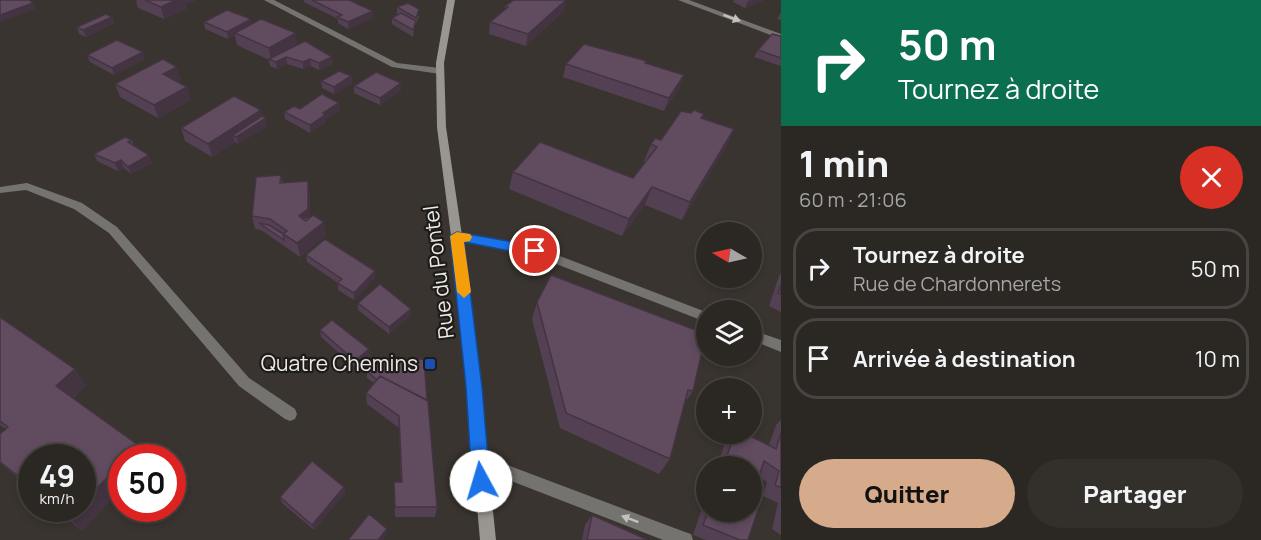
<!DOCTYPE html>
<html lang="fr">
<head>
<meta charset="utf-8">
<style>
	:root { --surface:#2b2723; --page:#332f2b; --text:#f1f3f6; --muted:#a6a5a6; --line:#474441; --accent:#d6ab8b }
	body { margin:0; font-family:Manrope,sans-serif; background:var(--page); color:var(--text); height:100vh; display:flex; flex-direction:column; font-size:22px; white-space:nowrap }
	* { box-sizing:border-box; margin:0 }
	p { font-size:20px; color:var(--muted) }
	.icon { flex:none; width:33px; height:33px; fill:none; stroke:currentColor; stroke-width:2; stroke-linecap:round; stroke-linejoin:round }
	.map { position:relative; flex:1; overflow:hidden }
	.details { display:flex; flex-direction:column; background:var(--surface); width:480px }
	.details>* { flex:none }
	.hud { background:#0b6e4f; color:#fff; overflow:hidden }
	.needle { width:39px; rotate:279deg }
	.fabs { position:absolute; left:696px; top:222px; display:grid; gap:12px }
	.fabs a { display:grid; place-items:center; width:66px; height:66px; border-radius:50%; background:var(--surface); box-shadow:0 3px 9px #0003,0 0 0 2px var(--line); font-size:30px }
	.speed { position:absolute; left:18px; top:444px; display:flex; gap:12px; font-size:30px; font-weight:700; text-align:center }
	.speed>* { display:grid; place-content:center; width:78px; height:78px; border-radius:50%; background:var(--surface); box-shadow:0 3px 9px #0003,0 0 0 2px var(--line); line-height:1 }
	.speed small { font-size:15px; font-weight:400 }
	.speed .limit { border:9px solid #d22; background:#fff; color:#111 }
	.pin { position:absolute; display:grid; place-items:center; width:51px; height:51px; color:#fff; margin:-26px; border:3px solid #fff; border-radius:50%; box-shadow:0 2px 6px #0007 }
	.me { position:absolute; width:66px; margin:-33px; rotate:354deg; stroke-linejoin:round; filter:drop-shadow(0 0 4px #0008) }
	.turn { display:flex; align-items:center; gap:21px; height:126px; padding:0 18px; font-size:27px }
	.turn .icon { width:78px; height:78px; stroke-width:2.5 }
	.turn b { display:block; font-size:42px; line-height:51px }
	.round { display:grid; place-items:center; flex:none; width:63px; height:63px; border-radius:32px; background:var(--page) }
	.summary { display:flex; align-items:center; justify-content:space-between; height:102px; padding:0 18px }
	h1 { font-size:36px; font-weight:800; line-height:45px }
	.button { display:flex; gap:12px; margin-top:auto; padding:12px 18px }
	.button a { flex:1; height:69px; border-radius:36px; background:var(--accent); color:#111; font-size:24px; font-weight:800; line-height:69px; text-align:center }
	.button a+a { background:var(--page); color:var(--text) }
	ul { padding:0; list-style:none }
	li { display:flex; align-items:center; gap:18px; height:81px; margin:0 12px 9px; padding:0 6px; border:3px solid var(--line); border-radius:24px }
	li div { flex:1 }
	li b { display:block; font-size:22px }
	li em { font-style:normal }
	main { display:flex; flex:1; min-height:0 }
	.map>svg:first-child { display:block }
	.lines { fill:none; stroke-linecap:round; stroke-linejoin:round }
	.lane { fill:#757370; fill-rule:evenodd }
	.street { fill:#757370; fill-rule:evenodd }
	.secondary { fill:#999691; fill-rule:evenodd }
	.wall { fill:#534052 }
	.shaded-wall { fill:#443442 }
	.building { fill:#614b5f; stroke:#443442; stroke-width:1.5 }
	.oneway { fill:#c3c0bd }
	.route { fill:#1a73e8; stroke:#114b97; stroke-width:1.5 }
	.slow { fill:#f59e0b }
	.transit-dot { fill:#1a4fb4; stroke:#1e1c1a; stroke-width:2 }
	.labels { text-anchor:middle; stroke-width:4.5; stroke-linejoin:round; paint-order:stroke }
	.street-label { font-size:21px; fill:#edeae6; stroke:#1e1c1a }
	.poi-label { font-size:21px; fill:#edeae6; stroke:#1e1c1a; text-anchor:end }
</style>
</head>
<body>
<main>
<div class="map">
<svg width="781" height="540" viewBox="0 0 781 540">
	<rect width="100%" height="100%" fill="#39342f"/>
	<g class="lines">
		<!-- lane -->
		<path class="lane" d="M27,183l55,20 35,24 132,151 46,31 2,5 -2,5 -5,2 -5,-2 -46,-33 -130,-153 -35,-24 -48,-19 -26,3v-6z"/>
		<!-- street -->
		<path class="street" d="M264,0h10l123,63 43,5 4,3 -4,3 -48,-7z
			M678,0h11l92,34v5z
			M457,232l82,16 167,64v10l-173,-67 -80,-16 -2,-3 2,-3z
			M752,330l29,10v12l-29,-12z
			M478,454l207,78 6,2 2,6h-30l-190,-74 -3,-5 3,-5z"/>
		<!-- secondary -->
		<path class="secondary" d="M447,0h8l-11,63 2,64 24,163 26,250h-16l-22,-250 -21,-163 -1,-64z"/>
	</g>
	<!-- wall -->
	<path class="wall" d="M138,0h58l-11,4 1,5 -22,10 -26,-11 -2,-7z
		M304,0h45l24,11v7l-25,11 -10,-6v-4l-34,-17z
		M734,0h30l-19,8 -12,-6z
		M505,6l59,5 -38,35 -37,-12 1,-12 15,-12z
		M397,7l22,9 -3,8h-1l-2,13 -21,-13v-6l6,-3 -1,-1z
		M781,12v8l-4,-1z
		M112,17l2,6 -28,14 -7,-3 -2,-7z
		M204,22l93,23 36,19 -14,6 -8,-4 -8,3 -16,-5 -10,5 -7,-3 -1,-6 -32,-15 -2,-10 -7,4 -23,-10z
		M781,36v30l-27,-9 4,-7z
		M87,55l58,4 -31,16 -24,-13z
		M566,64l118,11 -5,13 -15,23 -101,-34z
		M351,76l1,7 -18,11 -12,-6 -1,-7z
		M181,79l-4,3 10,5 4,13 -33,18 -38,-21 -5,-13z
		M401,83v7l-21,15 -26,-12v-7z
		M339,103l1,7 -14,9v3l-16,11 -25,-14 -1,-7 16,-3z
		M261,110l1,6 5,10 -29,18 -3,-2 -23,15 -27,-16 -4,-13z
		M691,113l13,1 -2,4 32,11 -8,18 -44,73 -37,-15 -23,31 -113,-47 4,-17 120,6 12,-16 -1,-1 7,-17 10,-4z
		M132,140l2,6 18,17 -21,11 -7,-6 -6,3 -21,-10 -3,-7z
		M281,175l1,6 28,14v22l16,18 -26,22 -39,-27 -6,-1 -3,-13z
		M306,255l69,16v7l-21,22 -16,-10v-7l-31,-21z
		M781,273v39l-12,-6 10,-30z
		M537,302l156,89 -8,11 -15,57 -11,15 -99,-46 -28,-109z
		M358,303l52,13 -21,18 -31,-24z
		M0,317l86,68 -13,13 65,47 9,13h-25v30l-40,43 -27,-23h27l-50,-50v31l-32,-26v-29l6,-5 -6,-4z
		M320,330l50,26 -15,11 -34,-30z
		M379,363l58,144 -2,10h-40l-1,-24 7,-11 -2,-54 -32,-24 -1,-11 8,-10 -7,-5v-7z
		M781,420v115l-9,-6 6,-26 -15,-7 4,-14 -8,-5 -7,-11h-35l9,-26 6,-6h14l23,11 7,-20z
		M344,487l1,6 -31,37 -32,-27 -2,-6z
		M706,496v16h46l-4,28h-42l-13,-5z
		M592,515l56,25h-66l3,-15z"/>
	<!-- shaded-wall -->
	<path class="shaded-wall" d="M175,0h21l-11,4 1,5 -22,10 -3,-12z
		M566,0l-2,11 -38,35 2,-12z
		M752,0h12l-19,8 3,-7z
		M33,3l3,6 -36,13v-7z
		M373,11v7l-25,11v-7z
		M112,17l2,6 -28,14 -3,-7z
		M251,19l1,7 -17,7v2l-7,4 -1,-7z
		M296,33l1,13 -26,15 -2,-13z
		M143,52l2,7 -31,16 -2,-7z
		M286,57l1,7 -10,5 -1,-7z
		M332,57l1,7 -14,6v-7z
		M310,59l1,7 -8,3v-7z
		M177,67l4,12 -14,8 -4,-13z
		M684,75l-5,13 -15,23 5,-13z
		M351,76l1,7 -18,11v-7z
		M401,83v7l-21,15v-7z
		M187,87l4,13 -33,18 -4,-13z
		M339,103l1,7 -14,9v3l-16,11v-8l13,-12z
		M261,110l2,11 3,-3 1,8 -29,18 -2,-7 -3,-2 2,7 -23,15 -4,-13z
		M734,129l-8,18 -44,73 8,-18z
		M149,155l3,8 -21,11 -3,-7z
		M121,160l3,8 -6,3 -3,-8z
		M308,181l2,14v27l-5,4 -6,-10z
		M652,187l-7,18 -23,31 7,-17z
		M324,222l2,13 -26,22 -3,-14z
		M375,271v7l-21,22v-7z
		M411,309l-1,7 -21,18v-7z
		M369,349l1,7 -15,11v-6z
		M75,369l11,16 -18,17 -12,-16z
		M138,445l9,13h-21z
		M122,462v26l-40,43 -13,-13 9,-10h4v-4z
		M344,487l1,6 -31,37 -2,-5z
		M387,529v5l-5,6h-4z"/>
	<!-- building -->
	<path class="building" d="M0,0h29l4,3 -33,12z
		M145,0h31l-15,7z
		M312,0h37l24,11 -25,11 -11,-5 5,-2z
		M514,0h52l-38,34 -38,-12 18,-15 -3,-1z
		M408,3l11,6 -3,9 -19,-11z
		M227,10l24,9 -24,13 -23,-10z
		M401,13l15,8 -3,9 -21,-12z
		M106,14l6,3 -29,13 -6,-3z
		M261,19l35,14 -27,15 -34,-15z
		M772,34l9,2v22l-23,-8z
		M117,40l26,12 -31,16 -25,-13z
		M305,41l27,16 -13,6 -9,-4 -7,3 -17,-5 -10,5 -7,-3z
		M584,44l63,17 -2,2 39,12 -15,23 -103,-34z
		M163,59l14,8 -14,7 24,13 -33,18 -39,-21z
		M339,71l12,5 -17,11 -13,-6z
		M376,72l25,11 -21,15 -26,-12z
		M322,94l17,9 -16,10 2,2 -15,10 -26,-13 10,-6 6,3z
		M234,96l27,14 -53,34 -27,-16z
		M694,110l10,4 -3,4 33,11 -44,73 -38,-15 -23,32 -116,-47 27,-30 93,36 24,-31 -6,-3 4,-6 6,2 20,-29 10,2z
		M262,116l4,2 -30,19 -3,-2z
		M125,137l7,3 -4,2 21,13 -21,12 -7,-7 -6,3 -21,-9z
		M281,175l-1,8 28,-2v28l-9,7 7,5 7,-6 11,7 -27,21 -14,-9 4,-3 -17,-12 -18,-3 4,-39z
		M307,217l2,1 -3,3 -3,-2z
		M259,223l10,2 19,12 -5,-3 1,6z
		M325,239l50,32 -21,22 -17,-10 5,-4 -36,-24z
		M551,275l155,59 -13,57 -5,-1 -18,69 -104,-46 -29,-111z
		M380,284l31,25 -22,18 -31,-24z
		M781,285v9l-3,-1z
		M0,317l75,52 -19,17 82,59 -12,13h-4v4l-40,42v-46h-50v29l-32,-25v-28l8,-7 -8,-6z
		M332,320l37,29 -14,12 -35,-31z
		M424,359l3,41 -47,-24 -3,4 -10,-9 12,-8v-3z
		M380,376l48,25 9,106h-42l-1,-25h8l-3,-66 -33,-23z
		M781,433v55l-6,-3 4,-14 -15,-10 -12,37v-32h-29l12,-32h11l30,15z
		M312,461l32,26 -32,38 -32,-28z
		M752,503l7,4 -11,33h-8l-37,-15 5,-13h44z
		M57,508h21l-9,10z
		M369,514l18,15 -9,11h-30z
		M592,515l56,25h-61z"/>
	<!-- one-way arrows -->
	<defs><path id="oneway-solid" d="M-6-.8H1V-3.2L6.5 0L1 3.2V.8H-6Z" transform="scale(1.5)"/></defs>
	<g class="oneway">
		<use href="#oneway-solid" transform="translate(732 18) rotate(20)"/>
		<use href="#oneway-solid" transform="translate(630 519) rotate(-159)"/>
	</g>
	<!-- route -->
	<path class="route" d="M457,232l78,14 6,5 -6,5 -71,-14 18,145 8,94 -3,6 -6,2 -7,-2 -2,-6 -6,-94 -16,-151z"/>
	<!-- slow -->
	<path class="slow" d="M457,232l13,2 2,3 -2,4 -6,1 7,50 -7,6 -7,-6 -7,-56z"/>
	<!-- markers -->
	<rect class="transit-dot" x="424" y="358" width="12" height="12" rx="3"/>
	<g class="labels">
		<!-- street labels -->
		<g class="street-label">
			<text transform="translate(439 272) rotate(-97)" y="7">Rue du Pontel</text>
		</g>
		<!-- poi labels -->
		<g class="poi-label">
			<text x="418" y="371">Quatre Chemins</text>
		</g>
	</g>
</svg>
<div class="fabs">
<a><svg class="needle" viewBox="-14 -14 28 28"><path d="M0-13l5 13h-10z" fill="#e53935"/><path d="M0 13l5-13h-10z" fill="#a6a5a6"/></svg></a>
<a><svg class="icon" aria-label="layers" viewBox="0 0 24 24"><path d="M12 4l9 5-9 5-9-5zM3 14l9 5 9-5"/></svg></a>
<a>+</a>
<a>−</a>
</div>
<div class="speed"><div>49<small>km/h</small></div><div class="limit">50</div></div>
<div class="pin" style="left:535px;top:251px;background:#d93025"><svg class="icon" aria-label="arrive" viewBox="0 0 24 24"><path d="M6 21V4h12l-3 4 3 4H6"/></svg></div>
<svg class="me" style="left:481px;top:481px" viewBox="-20 -20 40 40"><circle r="19" fill="#fff"/><path d="M0-13L10 11 0 6-10 11z" fill="#1a73e8"/></svg>
</div>
<section class="details">
<div class="hud">
<div class="turn"><svg class="icon" aria-label="right" viewBox="0 0 24 24"><path d="M7 20v-9h11M14 6l5 5-5 5"/></svg><div><b>50 m</b>Tournez à droite</div></div>
</div>
<div class="summary"><div><h1>1 min</h1><p>60 m · 21:06</p></div><a class="round" style="background:#d93025;color:#fff"><svg class="icon" aria-label="close" viewBox="0 0 24 24"><path d="M6 6l12 12M18 6L6 18"/></svg></a></div>
<ul>
<li><svg class="icon" aria-label="right" viewBox="0 0 24 24"><path d="M7 20v-9h11M14 6l5 5-5 5"/></svg><div><b>Tournez à droite</b><p>Rue de Chardonnerets</p></div><em>50 m</em></li>
<li><svg class="icon" aria-label="arrive" viewBox="0 0 24 24"><path d="M6 21V4h12l-3 4 3 4H6"/></svg><div><b>Arrivée à destination</b></div><em>10 m</em></li>
</ul>
<div class="button"><a>Quitter</a><a>Partager</a></div>
</section>
</main>
</body>
</html>
